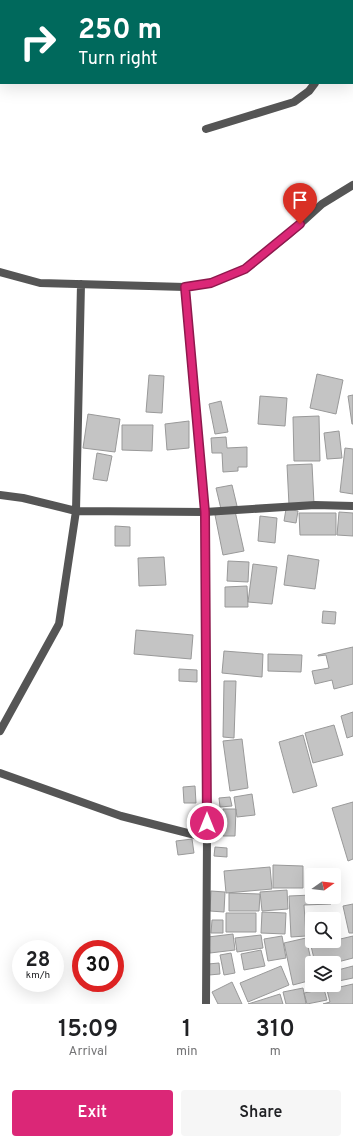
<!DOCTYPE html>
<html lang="en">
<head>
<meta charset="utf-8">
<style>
	:root { --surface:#fff; --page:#f6f6f6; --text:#202124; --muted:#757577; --accent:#db2777 }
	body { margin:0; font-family:Overpass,sans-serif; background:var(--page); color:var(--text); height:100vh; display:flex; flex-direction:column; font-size:15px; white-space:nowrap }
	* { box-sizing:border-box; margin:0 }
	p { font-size:13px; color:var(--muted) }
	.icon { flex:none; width:22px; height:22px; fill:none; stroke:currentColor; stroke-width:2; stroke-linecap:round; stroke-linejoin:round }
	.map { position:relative; height:1004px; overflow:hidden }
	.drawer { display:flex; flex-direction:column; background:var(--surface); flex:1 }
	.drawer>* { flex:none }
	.hud { position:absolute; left:0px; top:0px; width:353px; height:84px; box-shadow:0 4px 16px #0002; background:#00695c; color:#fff; overflow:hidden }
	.needle { width:26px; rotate:76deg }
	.tools { position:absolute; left:305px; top:868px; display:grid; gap:8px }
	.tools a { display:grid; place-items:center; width:36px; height:36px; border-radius:4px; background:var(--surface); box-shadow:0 4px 16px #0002; font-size:20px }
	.speed { position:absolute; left:12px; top:940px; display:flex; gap:8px; font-size:20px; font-weight:700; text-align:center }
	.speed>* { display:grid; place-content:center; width:52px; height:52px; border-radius:50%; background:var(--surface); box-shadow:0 4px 16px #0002; line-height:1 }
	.speed small { font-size:10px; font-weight:400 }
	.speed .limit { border:6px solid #d22; background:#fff; color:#111 }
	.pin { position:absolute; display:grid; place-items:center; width:34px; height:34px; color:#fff; margin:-41px -17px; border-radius:50% 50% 50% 0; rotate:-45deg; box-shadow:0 0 4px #0007 }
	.pin .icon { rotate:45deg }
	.me { position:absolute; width:44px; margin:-22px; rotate:0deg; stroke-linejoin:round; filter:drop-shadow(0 0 3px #0008) }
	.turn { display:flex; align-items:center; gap:14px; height:84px; padding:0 12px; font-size:18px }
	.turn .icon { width:52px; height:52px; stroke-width:2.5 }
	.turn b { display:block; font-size:28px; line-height:34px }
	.eta { display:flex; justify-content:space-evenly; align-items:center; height:68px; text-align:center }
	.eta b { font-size:24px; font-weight:600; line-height:28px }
	.cta { display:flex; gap:8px; margin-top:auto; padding:8px 12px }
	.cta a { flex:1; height:46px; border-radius:4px; background:var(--accent); color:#fff; font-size:16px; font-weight:600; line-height:46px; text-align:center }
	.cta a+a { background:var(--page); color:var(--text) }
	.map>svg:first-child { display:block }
	.building { fill:#c4c4c4; stroke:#999 }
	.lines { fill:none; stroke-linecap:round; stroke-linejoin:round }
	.street { stroke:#555; stroke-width:8 }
	.route-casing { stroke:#8e194d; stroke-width:10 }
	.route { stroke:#db2777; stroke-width:7 }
</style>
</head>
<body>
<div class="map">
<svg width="353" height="1004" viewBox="0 0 353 1004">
	<rect width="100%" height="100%" fill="#fff"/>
	<!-- building -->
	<path class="building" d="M317,374l26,6 -7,34 -26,-6z
		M149,375l15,1 -2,37 -16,-1z
		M353,395v29h-1l-4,-28z
		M260,396l27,2 -2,28 -27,-2z
		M221,401l7,31 -13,2 -6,-30z
		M88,414l32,5 -5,33 -32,-4z
		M319,416l1,45h-26l-1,-44z
		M189,421v27l-22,2 -2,-26z
		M122,425h31l-1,26 -30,-1z
		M339,431l3,27 -15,1 -3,-26z
		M226,437l1,11 20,-1v20h-9v4l-15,1 -1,-19h-10l-1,-15z
		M345,448l8,1v45l-13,-2z
		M97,453l15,3 -5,25 -14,-2z
		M312,464l2,40 -25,1 -2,-40z
		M232,485l5,21 -16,3 -5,-21z
		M286,509l12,2 -2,12 -12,-2z
		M235,511l9,40 -21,4 -8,-40z
		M339,512l14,1v23l-16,-1z
		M299,513h37v22h-36z
		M260,516l17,2 -2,25 -17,-2z
		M115,526l15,1v19h-15z
		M288,555l31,5 -4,29 -31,-4z
		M164,557l2,28 -27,1 -1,-28z
		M228,561l21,1 -1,20 -21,-1z
		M253,564l24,3 -5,37 -24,-2z
		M247,586l1,21h-23v-20z
		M323,611l13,1 -1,12 -13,-1z
		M136,630l57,5 -2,24 -57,-5z
		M353,647v37l-19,5 -2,-9 -17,4 -3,-13 17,-3 -3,-13 -8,1v-1z
		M224,651l39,3 -1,23 -40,-4z
		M268,654l34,1 -1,17 -33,-1z
		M179,669l18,1v12l-18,-1z
		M224,681h12l-2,57 -11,-1z
		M353,712v24l-6,2 -6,-22z
		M334,725l9,30 -30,8 -8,-30z
		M303,735l14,51 -24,7 -14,-51z
		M242,739l6,49 -18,3 -7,-50z
		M195,786l1,17h-12l-1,-16z
		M252,794l3,21 -18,2 -3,-20z
		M230,797l2,9 -12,1 -1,-9z
		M353,802v57l-5,2 -16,-53z
		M223,809h13l-1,27h-12z
		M192,839l2,14 -16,2 -2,-14z
		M215,847l12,1v9l-13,-1z
		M273,865l30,1v22h-30z
		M270,867l2,22 -46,4 -2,-22z
		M287,890l1,19 -26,2 -2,-19z
		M211,891l14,1 -1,20 -14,-1z
		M229,893l31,1 -1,17h-30z
		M312,895v2h19v7l-27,1 2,31 -15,1 -2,-41z
		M353,904v29h-4l-6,-27z
		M262,912l24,1 -1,21 -24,-1z
		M226,913h30v19h-30z
		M212,920h11v13h-12z
		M233,934l2,16 -25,3 -2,-16z
		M261,935l2,13 -26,4 -2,-14z
		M282,936l4,22 -18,3 -4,-22z
		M353,936v22l-19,5h-19l-4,-17z
		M306,938l6,26v16l-19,5 -9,-42z
		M261,950l4,16 -21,4 -3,-16z
		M231,953l4,20 -11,2 -4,-20z
		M219,963l1,11 -11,1 -1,-11z
		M281,966l8,19 -41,17 -8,-19z
		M353,966v12l-19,4v-11z
		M232,982l10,22h-24l-6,-12z
		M353,984v20h-30l7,-2 -3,-12z
		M303,988l3,16h-20l-3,-12z
		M324,989l3,11 -20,4 -3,-11z
		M280,994l3,10h-35z"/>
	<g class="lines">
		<!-- street -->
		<path class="street" d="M352,38l1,-2
			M206,129l88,-27 15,-11 6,-8
			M0,272l40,11 145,4 26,-4 34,-14 44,-35 33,-30 31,-19
			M185,287l20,225 2,326 -1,166
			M0,495l23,3 53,13 129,1 110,-7 38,1
			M0,731l59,-107 17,-113 5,-227
			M0,773l121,43 86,22"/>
	</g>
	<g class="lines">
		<defs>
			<path id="route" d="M207,823l-2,-311 -20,-225 26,-4 34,-14 55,-45"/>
		</defs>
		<!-- route casing -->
		<use href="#route" class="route-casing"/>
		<!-- route -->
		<use href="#route" class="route"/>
	</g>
</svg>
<div class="tools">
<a><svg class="needle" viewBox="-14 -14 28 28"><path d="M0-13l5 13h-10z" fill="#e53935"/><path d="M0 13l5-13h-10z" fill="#757577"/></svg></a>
<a><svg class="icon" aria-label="search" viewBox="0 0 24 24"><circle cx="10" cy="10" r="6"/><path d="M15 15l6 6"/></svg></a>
<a><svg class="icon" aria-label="layers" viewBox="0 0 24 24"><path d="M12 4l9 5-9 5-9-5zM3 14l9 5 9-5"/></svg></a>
</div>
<div class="speed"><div>28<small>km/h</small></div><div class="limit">30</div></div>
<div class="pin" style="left:300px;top:224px;background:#d93025"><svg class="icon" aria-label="arrive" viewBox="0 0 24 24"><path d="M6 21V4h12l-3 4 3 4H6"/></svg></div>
<svg class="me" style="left:207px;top:823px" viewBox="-20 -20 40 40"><circle r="17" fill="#db2777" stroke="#fff" stroke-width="3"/><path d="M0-11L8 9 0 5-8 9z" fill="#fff"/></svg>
<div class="hud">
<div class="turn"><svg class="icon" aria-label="right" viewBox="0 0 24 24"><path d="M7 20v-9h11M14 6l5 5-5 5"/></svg><div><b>250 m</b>Turn right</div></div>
</div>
</div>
<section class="drawer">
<div class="eta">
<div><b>15:09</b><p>Arrival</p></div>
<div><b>1</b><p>min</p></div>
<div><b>310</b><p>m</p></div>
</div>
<div class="cta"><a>Exit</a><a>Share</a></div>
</section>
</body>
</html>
